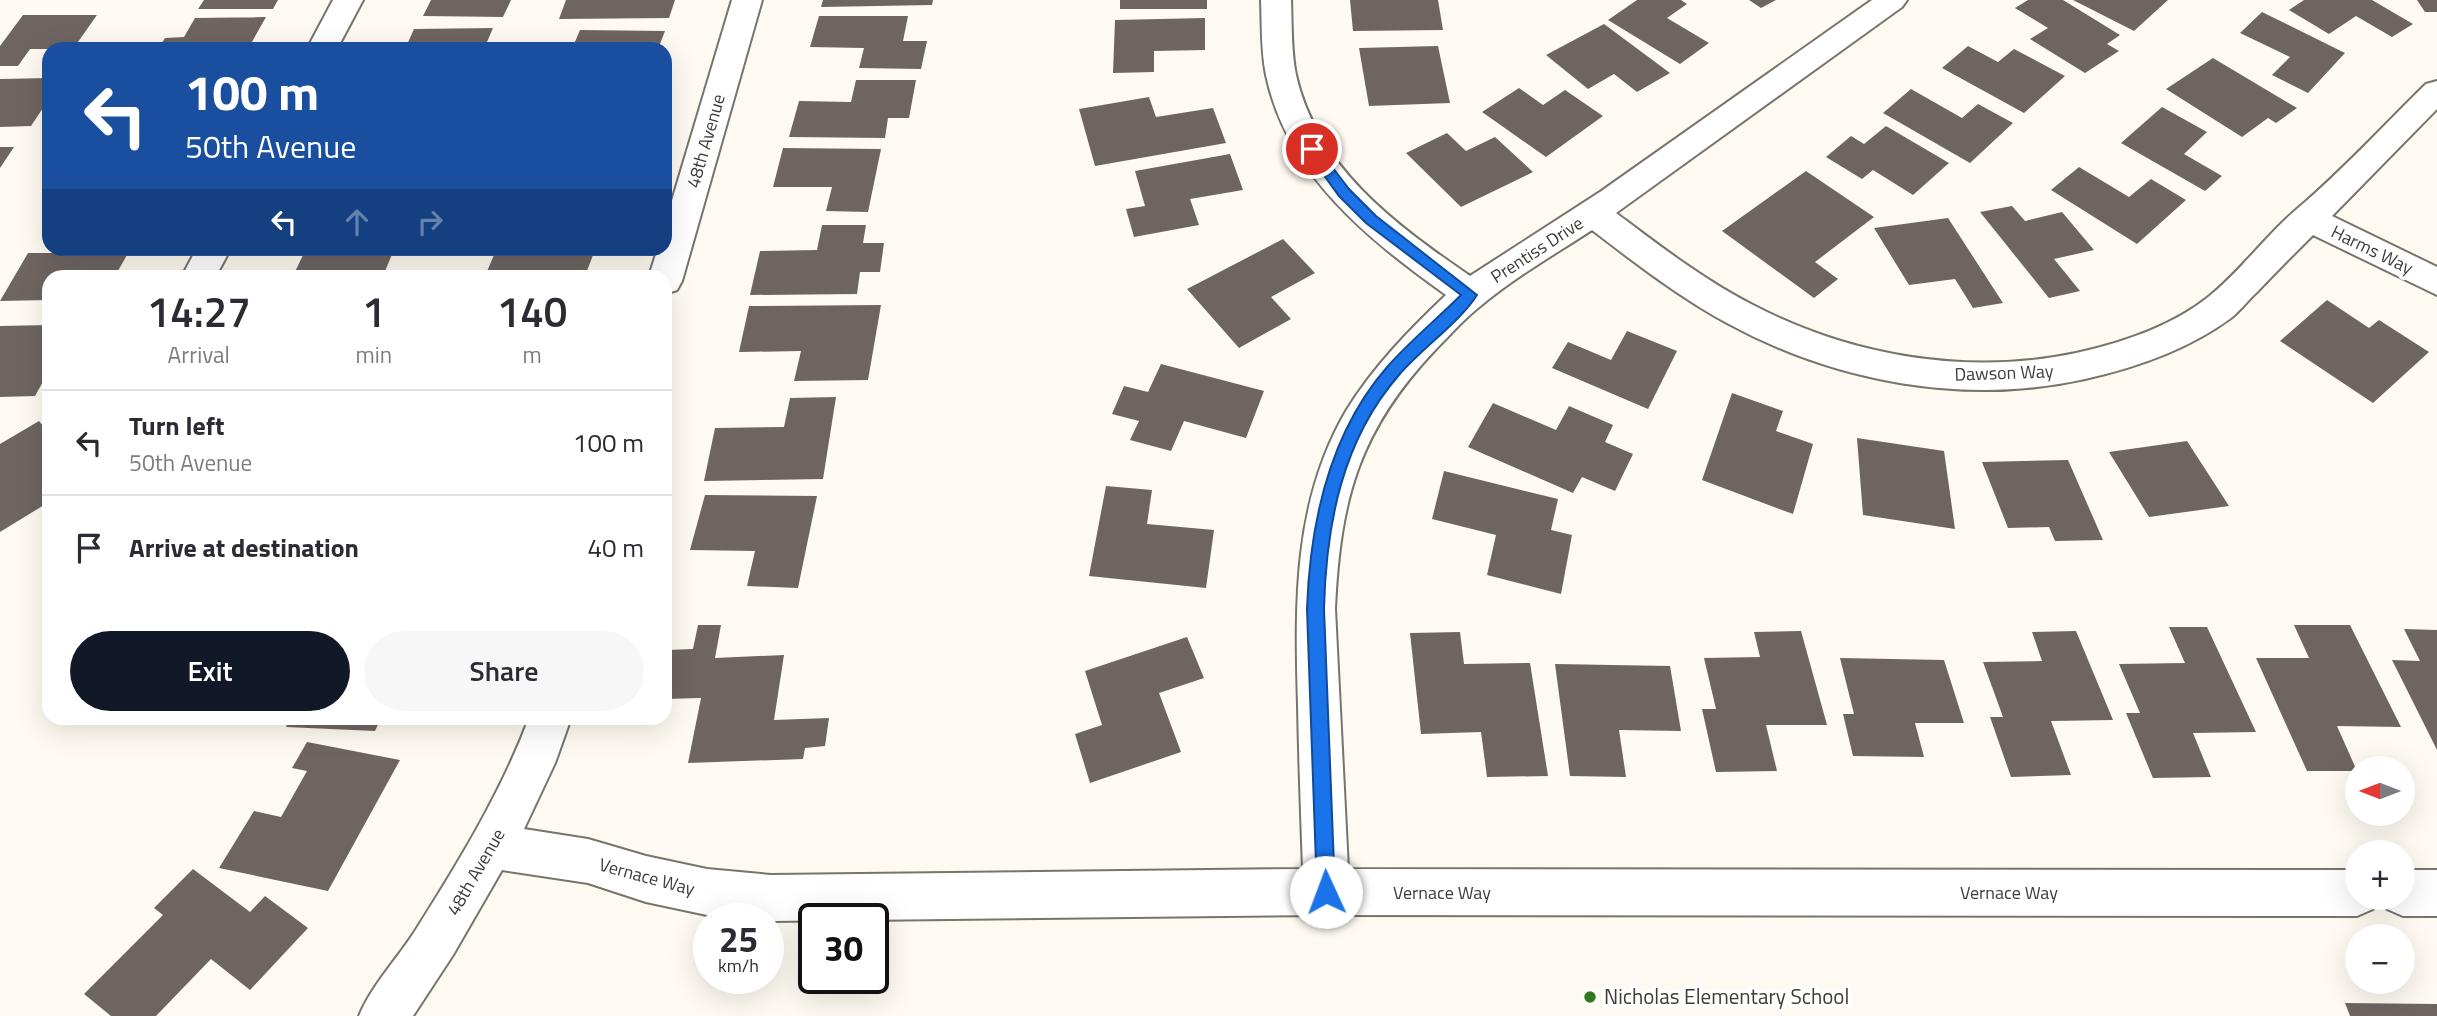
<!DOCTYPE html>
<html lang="en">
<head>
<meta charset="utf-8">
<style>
	:root { --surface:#fff; --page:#f7f7f7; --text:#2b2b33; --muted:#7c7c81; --line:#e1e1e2; --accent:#111827 }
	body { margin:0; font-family:"Titillium Web",sans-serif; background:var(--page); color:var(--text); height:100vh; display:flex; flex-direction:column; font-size:26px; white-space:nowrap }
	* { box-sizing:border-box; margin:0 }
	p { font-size:23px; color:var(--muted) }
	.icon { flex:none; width:38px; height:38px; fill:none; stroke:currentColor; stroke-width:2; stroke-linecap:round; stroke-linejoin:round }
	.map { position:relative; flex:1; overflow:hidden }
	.drawer { position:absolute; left:42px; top:270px; width:630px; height:455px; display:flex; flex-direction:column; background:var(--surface); border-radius:21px; box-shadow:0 7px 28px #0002 }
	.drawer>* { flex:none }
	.guide { position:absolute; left:42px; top:42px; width:630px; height:214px; border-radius:21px; box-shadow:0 7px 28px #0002; background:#1a4fa0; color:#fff; overflow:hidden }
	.needle { width:46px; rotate:270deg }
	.buttons { position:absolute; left:2345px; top:756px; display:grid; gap:14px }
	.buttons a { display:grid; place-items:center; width:70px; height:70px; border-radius:50%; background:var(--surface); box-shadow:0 7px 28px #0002; font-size:35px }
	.speed { position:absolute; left:693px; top:903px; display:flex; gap:14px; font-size:35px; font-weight:700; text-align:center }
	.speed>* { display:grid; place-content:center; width:91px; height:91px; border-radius:50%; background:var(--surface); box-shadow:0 7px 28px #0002; line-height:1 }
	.speed small { font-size:18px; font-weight:400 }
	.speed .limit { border:4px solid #111; border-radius:10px; background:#fff; color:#111 }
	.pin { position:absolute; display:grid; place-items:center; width:60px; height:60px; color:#fff; margin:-30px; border:4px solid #fff; border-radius:50%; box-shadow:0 2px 7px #0007 }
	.me { position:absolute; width:77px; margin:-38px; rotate:358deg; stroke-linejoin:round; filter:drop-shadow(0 0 5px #0008) }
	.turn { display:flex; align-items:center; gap:24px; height:147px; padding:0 28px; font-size:32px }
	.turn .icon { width:91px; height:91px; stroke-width:2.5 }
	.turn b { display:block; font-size:49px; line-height:60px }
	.lanes { display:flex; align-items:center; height:66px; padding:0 28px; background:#0003; justify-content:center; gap:35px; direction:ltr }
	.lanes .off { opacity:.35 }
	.eta { display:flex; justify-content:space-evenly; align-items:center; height:119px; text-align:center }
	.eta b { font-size:42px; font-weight:600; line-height:49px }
	.action { display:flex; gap:14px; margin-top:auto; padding:14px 28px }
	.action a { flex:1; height:80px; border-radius:42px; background:var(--accent); color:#fff; font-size:28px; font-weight:600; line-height:80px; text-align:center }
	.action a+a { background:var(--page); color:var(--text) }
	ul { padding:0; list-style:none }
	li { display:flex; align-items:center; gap:21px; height:105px; padding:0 28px; border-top:2px solid var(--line) }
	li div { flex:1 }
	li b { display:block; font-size:26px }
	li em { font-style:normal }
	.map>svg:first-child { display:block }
	.building { fill:#6e6561 }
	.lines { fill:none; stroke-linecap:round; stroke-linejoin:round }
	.minor-casing { stroke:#77746b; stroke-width:4 }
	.minor { fill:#fff; fill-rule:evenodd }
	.route { fill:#1a73e8; stroke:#114b97; stroke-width:2 }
	.poi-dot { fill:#2f7a21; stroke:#fff; stroke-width:2.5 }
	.labels { text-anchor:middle; stroke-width:7; stroke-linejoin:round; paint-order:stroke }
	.street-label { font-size:18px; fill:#3e3c39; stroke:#fff }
	.near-poi-label { font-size:21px; fill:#3e3c39; stroke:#fff; text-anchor:start }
</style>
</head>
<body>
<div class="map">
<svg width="2437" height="1016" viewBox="0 0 2437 1016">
	<rect width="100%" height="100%" fill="#fefaf1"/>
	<!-- building -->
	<path class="building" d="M204,0h74l-5,9h-75z
		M431,0h80l-8,17 -80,-1z
		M566,0h109l-6,18 -110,1z
		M823,0h110l-1,5 -111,2z
		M1120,0h87v9h-87z
		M1350,0h88l5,30 -90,1z
		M1637,0h44l6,4 -20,14 42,25 -29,21 -72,-44z
		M1749,0h27l-15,8z
		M2028,0h35l57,35 -13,9 12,7 -34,22 -55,-34 18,-11 -33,-20z
		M2073,0h95l-34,31z
		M2304,0h68l41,24 -21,13 -36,-21 -27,18 -40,-24z
		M2417,0h20v12h-12z
		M2262,12l83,41 -37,40 -36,-18 18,-18 -50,-24z
		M23,15h74l-24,34h-43l-12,17h-18v-20z
		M819,16h89l-5,25h24l-6,28 -62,-1 5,-20 -54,-1z
		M266,17l-18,32h-90l7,-11 19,-1 11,-19z
		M1205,18v32l-51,1v21l-41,1 2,-53z
		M1604,24l66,49 -33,19 -23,-18 -26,15 -42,-34z
		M493,28l-9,21h-79l9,-20z
		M580,30l85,1 -7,18h-86z
		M1438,46l12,57 -81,3 -10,-58z
		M1968,46l30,16 16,-13 51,27 -41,37 -82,-45z
		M2213,58l84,50 -21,15 -8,-5 -26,19 -76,-48z
		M49,78v21l-18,27 -31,1v-48z
		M856,80h60l-7,38h-21l-3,20 -96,-1 10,-36 52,1z
		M1519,88l24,17 22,-15 38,26 -57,41 -64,-45z
		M1911,89l51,29 16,-14 35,19 -43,40 -87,-50z
		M1149,97l7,20 57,-9 13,35 -131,23 -16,-57z
		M2162,107l45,25 -23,22 38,22 -17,15 -84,-48z
		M1886,126l63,37 -36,32 -40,-25 -11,9 -36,-22 25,-21 13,8z
		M1447,133l19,18 29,-14 38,35 -72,35 -55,-54z
		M0,147h14l-14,21z
		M783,148l98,1 -13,63 -42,-1 6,-24h-59z
		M1230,154l13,36 -53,9 9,26 -65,12 -8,-28 19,-3 -10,-35z
		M2079,167l50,30 22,-18 35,21 -49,44 -86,-54z
		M1806,171l68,46 -59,45 23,17 -24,19 -92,-67z
		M2012,206l13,15 37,-9 32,38 -40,9 26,32 -31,7 -69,-86z
		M1948,218l55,85 -30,5 -18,-29 -46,6 -35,-57z
		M822,225h44l-3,18h21l-4,29h-20l-3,22 -107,1 10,-44 57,-1z
		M1283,239l32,34 -44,24 20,22 -52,29 -52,-59z
		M60,248h71l-16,28h-66v24l-49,1 28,-48h30z
		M497,248h8l90,2 -10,26h-100z
		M393,252l-10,24h-90l11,-23z
		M2327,300l42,28 10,-8 50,32 -56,51 -93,-62z
		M881,305l-13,75 -74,1 7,-30 -62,1 10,-46z
		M49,325v46l-14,25 -35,1v-71z
		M1627,331l50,20 -29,58 -96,-41 16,-26 43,18z
		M1161,364l103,27 -18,47 -62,-17 -13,30 -41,-11 9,-19 -27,-7 12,-28 24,6z
		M1732,393l51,18 -7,20 37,13 -20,70 -91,-34z
		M836,397l-13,82 -119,2 11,-53 69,-1 6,-29z
		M1493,403l63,27 13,-24 44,19 -8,17 28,12 -18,37 -33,-14 -9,16 -105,-46z
		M39,421l10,12v69l-49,30v-88z
		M1857,438l87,13 11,78 -92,-14z
		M2187,441l42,65 -80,11 -40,-65z
		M2068,460l35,80 -48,1 -6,-14 -41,1 -26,-66z
		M1444,471l114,28 -7,31 21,5 -11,59 -74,-19 9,-40 -64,-16z
		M1106,486l46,4 -5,34 67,6 -8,58 -117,-12z
		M705,495l112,1 -19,92 -51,-2 8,-35 -65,-1z
		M698,625h23l-6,33 69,-3 -10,65 55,-2 -4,28 -20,2 -2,11 -115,4 13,-65 -36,1v-49l28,-1z
		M2294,625h56l51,102 -64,-1 20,45h-50l-51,-113h53z
		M2169,627h38l49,105 -63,1 18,44 -58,1 -27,-65h14l-21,-49 66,-1z
		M2404,629l33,1v120l-45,-90 28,1z
		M1801,631l26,94h-61l11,46 -61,1 -14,-63h14l-12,-51 56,-1 -6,-25z
		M2076,631l37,89 -62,1 20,54 -60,2 -21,-60h13l-20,-55 59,-1 -10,-29z
		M1460,632l4,32 66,-1 18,113 -61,1 -6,-45 -60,2 -11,-101z
		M1187,637l17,41 -45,15 22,59 -91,31 -15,-49 27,-9 -17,-54z
		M1840,658l104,2 20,63h-49l9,34 -71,-1 -10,-42h11z
		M1555,664l115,2 11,65 -62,-1 7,47 -56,-1z
		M290,718h91l-6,13 -89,-4z
		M307,742l93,18 -72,131 -109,-23 35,-57 27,6 26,-46 -15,-3z
		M193,869l57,43 15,-16 43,32 -58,62 -39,-31 -55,57h-45l-27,-22 79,-79 -9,-7z
		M2345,1003l92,1v12h-87z"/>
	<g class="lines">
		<defs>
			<path id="minor" d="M333,0h30l-26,49h-30z
				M732,0h30l-80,281 -5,9 -12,4v-18h-16l9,-28h7v-24z
				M1261,0h30c1,25 0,51 5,75 21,93 100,150 174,201l130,-84 272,-192h35l-5,7 -286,206c44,33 88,67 137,92 98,51 214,71 323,48 45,-10 94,-26 131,-55 33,-26 59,-63 90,-89 45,-38 87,-84 129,-125l11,-3v28l-105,107 105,51v28l-124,-60c-19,19 -38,38 -56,57 -9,8 -17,19 -26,26 -42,31 -96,50 -146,61 -121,27 -250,3 -358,-56 -48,-26 -92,-60 -135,-93 -38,25 -79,48 -114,78 -15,12 -28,27 -42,41 -77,81 -96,150 -101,260l13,260 1009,1v28h21l-5,11 -16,7 -1031,-1 -555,6 -64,-6 -61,-13 -58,-19 -86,-13 -49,85 -40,61h-54c13,-31 38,-57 56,-85 43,-68 86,-138 114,-213h42l-16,45 -31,66 64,10 58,17 61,13 64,6 532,-6c-2,-54 -4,-109 -5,-164 -3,-102 -5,-203 48,-294 27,-44 63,-81 100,-116 -78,-56 -159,-120 -180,-220 -5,-24 -4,-50 -5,-75z
				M197,248h34l-15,28h-34z
				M2403,870h34v46h-34l-16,-7 -5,-11h21z"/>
		</defs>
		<!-- minor casing -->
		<use href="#minor" class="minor-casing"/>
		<!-- minor -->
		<use href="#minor" class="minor"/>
	</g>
	<!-- route -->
	<path class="route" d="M1312,144l4,2 33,43 27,27 101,79c-17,27 -56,54 -78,80 -57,65 -73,150 -75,234l11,283 -2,7 -7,3 -7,-3 -2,-7 -10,-283c3,-87 22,-176 81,-243 22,-25 49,-47 73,-71l-95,-72 -27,-27 -32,-44 -2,-3z"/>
	<!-- markers -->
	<circle class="poi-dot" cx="1590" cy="997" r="7"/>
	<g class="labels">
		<!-- street labels -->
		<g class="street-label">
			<text transform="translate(706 141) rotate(-74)" y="6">48th Avenue</text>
			<text transform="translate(1537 250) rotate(-33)" y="6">Prentiss Drive</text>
			<text transform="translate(2372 250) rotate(26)" y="6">Harms Way</text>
			<text transform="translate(2004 373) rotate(-2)" y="6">Dawson Way</text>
			<text transform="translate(476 872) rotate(-60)" y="6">48th Avenue</text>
			<text transform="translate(647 877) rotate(15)" y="6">Vernace Way</text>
			<text x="1442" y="899">Vernace Way</text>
			<text x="2009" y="899">Vernace Way</text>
		</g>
		<!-- near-poi labels -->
		<g class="near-poi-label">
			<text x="1604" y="1004">Nicholas Elementary School</text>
		</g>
	</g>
</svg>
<div class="buttons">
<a><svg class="needle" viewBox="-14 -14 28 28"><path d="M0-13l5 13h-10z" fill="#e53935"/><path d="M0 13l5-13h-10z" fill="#7c7c81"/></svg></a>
<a>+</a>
<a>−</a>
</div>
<div class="speed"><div>25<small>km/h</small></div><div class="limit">30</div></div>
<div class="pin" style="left:1312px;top:149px;background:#d93025"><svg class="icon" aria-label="arrive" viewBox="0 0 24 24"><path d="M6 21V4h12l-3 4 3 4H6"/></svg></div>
<svg class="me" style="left:1326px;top:892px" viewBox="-20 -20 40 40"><circle r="19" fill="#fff"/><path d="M0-13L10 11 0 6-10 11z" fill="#1a73e8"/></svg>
<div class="guide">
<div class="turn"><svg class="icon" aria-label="left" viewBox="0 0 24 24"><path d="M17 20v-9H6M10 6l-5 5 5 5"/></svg><div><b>100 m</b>50th Avenue</div></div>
<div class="lanes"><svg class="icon" aria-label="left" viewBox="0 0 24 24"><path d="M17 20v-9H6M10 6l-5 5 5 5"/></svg><svg class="icon off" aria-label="ahead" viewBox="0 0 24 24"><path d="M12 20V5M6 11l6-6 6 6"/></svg><svg class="icon off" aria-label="right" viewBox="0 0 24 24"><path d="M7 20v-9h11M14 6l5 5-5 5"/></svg></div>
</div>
<section class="drawer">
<div class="eta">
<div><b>14:27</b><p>Arrival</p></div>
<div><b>1</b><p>min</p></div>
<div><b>140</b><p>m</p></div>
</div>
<ul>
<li><svg class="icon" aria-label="left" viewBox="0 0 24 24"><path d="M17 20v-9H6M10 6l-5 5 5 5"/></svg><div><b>Turn left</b><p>50th Avenue</p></div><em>100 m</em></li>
<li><svg class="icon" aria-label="arrive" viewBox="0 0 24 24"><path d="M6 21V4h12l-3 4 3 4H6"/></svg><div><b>Arrive at destination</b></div><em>40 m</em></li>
</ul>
<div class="action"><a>Exit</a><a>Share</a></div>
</section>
</div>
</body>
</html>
